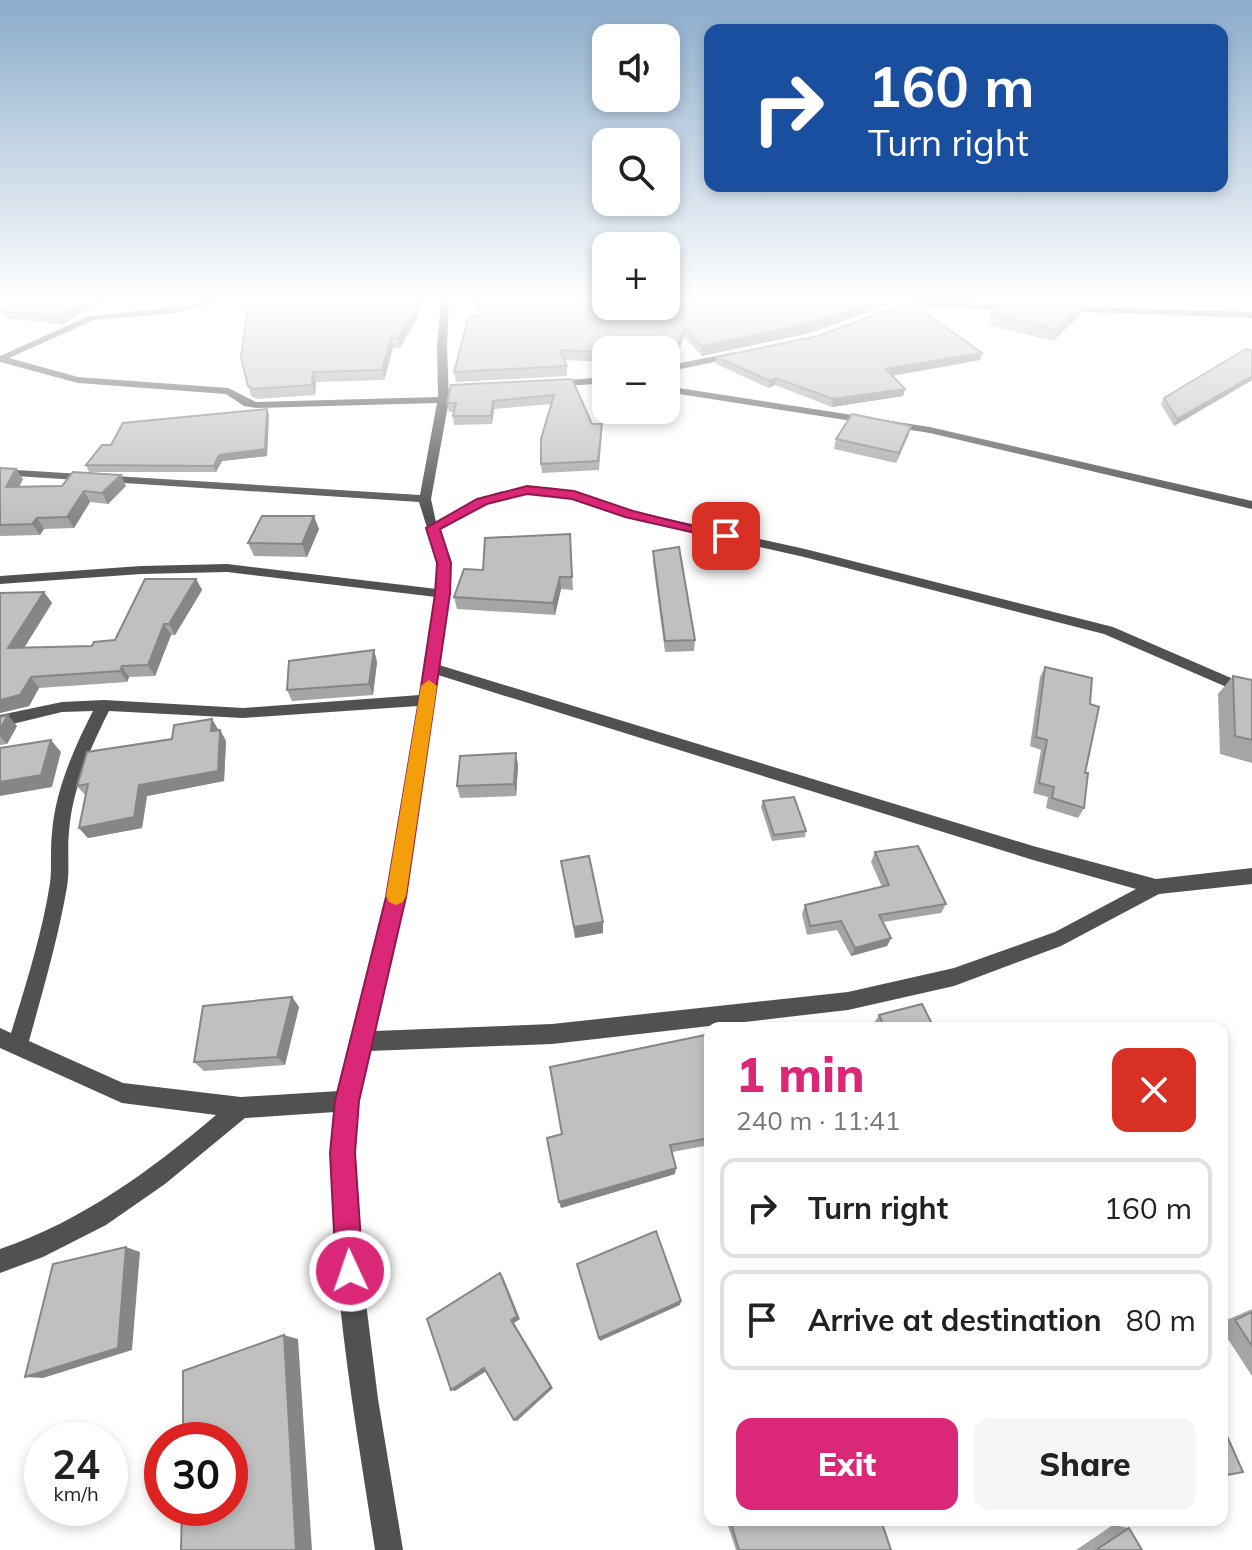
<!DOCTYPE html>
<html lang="en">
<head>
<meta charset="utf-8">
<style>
	:root { --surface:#fff; --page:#f6f6f6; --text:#222; --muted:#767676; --line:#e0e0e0; --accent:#db2777 }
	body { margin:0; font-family:Mulish,sans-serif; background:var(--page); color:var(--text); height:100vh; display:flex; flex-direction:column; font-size:30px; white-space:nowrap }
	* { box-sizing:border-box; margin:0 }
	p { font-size:26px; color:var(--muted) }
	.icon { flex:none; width:44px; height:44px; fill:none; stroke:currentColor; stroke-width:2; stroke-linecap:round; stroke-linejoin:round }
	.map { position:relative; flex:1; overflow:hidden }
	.side { position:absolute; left:704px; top:1022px; width:524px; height:504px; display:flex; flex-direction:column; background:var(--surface); border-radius:16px; box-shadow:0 4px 12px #0003 }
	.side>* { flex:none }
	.hud { position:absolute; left:704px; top:24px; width:524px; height:168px; border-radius:16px; box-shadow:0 4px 12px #0003; background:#1a4fa0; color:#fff; overflow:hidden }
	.fabs { position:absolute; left:592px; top:24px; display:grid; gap:16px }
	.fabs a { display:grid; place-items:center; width:88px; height:88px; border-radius:16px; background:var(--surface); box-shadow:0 4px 12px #0003; font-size:40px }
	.speed { position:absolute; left:24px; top:1422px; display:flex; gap:16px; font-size:40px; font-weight:700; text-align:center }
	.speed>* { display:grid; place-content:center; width:104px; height:104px; border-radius:50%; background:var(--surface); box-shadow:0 4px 12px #0003; line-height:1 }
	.speed small { font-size:20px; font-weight:400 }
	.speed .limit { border:12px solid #d22; background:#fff; color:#111 }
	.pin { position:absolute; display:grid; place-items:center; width:68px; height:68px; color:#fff; margin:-34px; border-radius:16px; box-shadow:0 4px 12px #0006 }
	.me { position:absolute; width:88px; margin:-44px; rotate:357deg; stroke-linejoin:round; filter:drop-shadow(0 0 6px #0008) }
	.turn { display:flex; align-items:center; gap:28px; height:168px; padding:0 32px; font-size:36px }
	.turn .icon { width:104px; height:104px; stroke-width:2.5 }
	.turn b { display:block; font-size:56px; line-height:68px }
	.round { display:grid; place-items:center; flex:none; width:84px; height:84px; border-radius:16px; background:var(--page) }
	.summary { display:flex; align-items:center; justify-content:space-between; height:136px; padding:0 32px }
	h1 { font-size:48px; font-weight:800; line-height:60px; color:var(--accent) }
	.action { display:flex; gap:16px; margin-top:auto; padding:16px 32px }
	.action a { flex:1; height:92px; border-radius:16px; background:var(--accent); color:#fff; font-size:32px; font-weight:800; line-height:92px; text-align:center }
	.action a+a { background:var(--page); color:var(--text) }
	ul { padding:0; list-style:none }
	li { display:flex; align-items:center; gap:24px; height:100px; margin:0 16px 12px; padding:0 16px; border:4px solid var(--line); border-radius:16px }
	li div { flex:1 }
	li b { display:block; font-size:30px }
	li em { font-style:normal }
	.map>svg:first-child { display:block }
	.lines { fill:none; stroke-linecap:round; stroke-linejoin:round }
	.minor { fill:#515151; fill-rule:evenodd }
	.wall { fill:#a5a5a5 }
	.shaded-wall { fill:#868686 }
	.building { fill:#c0c0c0; stroke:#868686; stroke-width:2 }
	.route { fill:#db2777; stroke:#8e194d; stroke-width:2 }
	.slow { fill:#f59e0b }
</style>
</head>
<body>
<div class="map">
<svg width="1252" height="1550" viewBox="0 0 1252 1550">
	<rect width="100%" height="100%" fill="#fff"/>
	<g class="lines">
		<!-- minor -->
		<path class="minor" d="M206,301h14l-44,12 -82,7 -85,38 69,19 150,11 28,14 182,-5 -1,-51 4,-45h8l-2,45 2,54 -18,99 5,23 42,-23 21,-7 28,-5 28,1 78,23 172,38 308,78 139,60v11l-148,-64 -300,-77 -178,-40 -72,-23 -27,-1 -22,4 -19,6 -47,27 11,33v31l-11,71 594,181 123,33 96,-11v16l-93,10 -98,52 -107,40 -106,24 -296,34 -183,7 -11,50 -4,52 8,118 16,128 25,151h-28c-21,-139 -51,-298 -40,-438l-90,6 -80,66 -59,41 -63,32 -43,16v-24c82,-28 150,-78 216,-134l-94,-12 -122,-55v-20l11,5c15,-49 31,-99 39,-150 2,-16 0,-33 2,-50 3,-42 22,-85 41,-122l-31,1 -62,15v-12l62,-13 42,-2 139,8 177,-13 16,-98 -209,-25 -86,2 -141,10v-8l141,-10 86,-2 210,25 1,-26 -19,-61 -419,-27v-6l420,26 17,-92 -181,5 -12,-2 -18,-12 -148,-11 -78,-21v-6l89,-40 87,-9zM438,675l595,185 103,29 -81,43 -101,36 -106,24 -296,32 -178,7 31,-134zM418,706l-31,191 -34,136 -4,8 1,4 -11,46 -98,6 -118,-14 -94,-42c14,-51 29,-102 38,-154 3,-19 0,-37 2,-55 3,-42 21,-84 40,-121l134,7z
			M909,301l114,4 4,3 -4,3 -117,-5 -1,-2z
			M1062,306l190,6v6l-193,-7 -1,-2z
			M735,352l5,3 -2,2 -72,15v-6z
			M606,377v6l-51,4 -5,-3 5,-3z
			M666,386l264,41 322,74v8l-322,-76 -264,-41z"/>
	</g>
	<!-- wall -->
	<path class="wall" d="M100,301l-38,24 -57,-7 -4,-7z
		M1021,301h73l-3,3 -66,-2 59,2 -4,11 -27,26 -65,-16 4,-11z
		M420,313l-20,35h-7l-9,32 -68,2 -1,13 -58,4 -6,-3 -3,-10z
		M469,316l341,17 -108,23 -18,-19 -9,24h-9v-11h-60v12l-42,-2 3,6v10l-111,6 -2,-10z
		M1252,351v29l-78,46 -13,-22 3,-6z
		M717,357l263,3 -88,16 13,13 -2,7 -71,11 -57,-22 -6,3 -53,-24z
		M572,379l20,45 10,9 -3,37 -57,3 -1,-9 10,-60 -57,5 -2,15 -38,1 -1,-9 1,-4h-5l-2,-9z
		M267,409l2,6 -2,41 -45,5 -6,11h-127l-3,-7 25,-20z
		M911,426l-3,10 -12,27 -62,-14 2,-10z
		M0,468l23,11 -4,8 107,-1 -18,18 -18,-2 -16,26 -30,1 -4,6 -40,1z
		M319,529l-12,28 -53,-1 -6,-13z
		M570,534l3,56 -12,-1 -6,26 -98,-6 -3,-12 29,-27z
		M653,551l42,89 -1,11 -29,1 -12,-90z
		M196,579l6,11 -27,45h-4l-16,41 -26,1 -2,5 -88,6 -10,18 -29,7 44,-121 8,11 -28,45 68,-2 23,-6z
		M374,650l3,12 -4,33 -81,6 -5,-11z
		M1045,667l40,106 -1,35 -6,10 -32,-10 2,-11 -15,-4 8,-43 -11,-4 10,-69z
		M1233,676l19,4v83l-32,-9 -2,-60z
		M0,717l17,9 -10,18 -7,1z
		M218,729l2,1 6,11 -2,40 -77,15 -5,32 -54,10 -9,-10 6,-33 -8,-9 95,-47z
		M516,753l2,13 -2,30 -56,2 -3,-12z
		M763,801l43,30 -1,6 -33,4 -11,-34z
		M875,852l71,52 -5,9 -58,9 8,16 -4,8 -36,10 -14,-26 -30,5 -5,-21 3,-9 77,-18 -11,-25z
		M561,861l42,72 -28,5z
		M292,997l7,10 -14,58 -81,6 -10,-9z
		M879,1015l55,13h-58l-2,-5z
		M710,1034v111l-38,7 3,22 -114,34 1,-74z
		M1252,1309v67l-30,-46v-8z
		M726,1520h155l10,30h-155z
		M1113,1525l16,3 13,22h-66z"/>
	<!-- shaded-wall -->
	<path class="shaded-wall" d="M85,301h15l-38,24 -3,-8z
		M875,301h24l-89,32 -108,23v-10z
		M418,304l2,9 -20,35 -2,-10z
		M1084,304l-4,11 -27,26 4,-11z
		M684,327v10l-9,24v-10z
		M391,338l2,10 -9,32 -2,-10z
		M982,353l-2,7 -96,17 2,-8z
		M313,372l3,10 -1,13 -3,-10z
		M1252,376v4l-78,46 3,-7z
		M776,378l-1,7 -6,3 1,-7z
		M905,389l-2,7 -71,11 1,-8z
		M493,401l1,8 -2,15 -1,-8z
		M267,409l2,6 -2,41 -45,5 -6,11 -2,-6 5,-11z
		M911,426l-3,10 -12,27 3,-10z
		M16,469l7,10 -10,19 -7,-11z
		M121,475l5,11 -18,18 -6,-11z
		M84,491l6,11 -16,26 -7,-11z
		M314,516l5,13 -12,28 -5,-13z
		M37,518l7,11 -4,6 -8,-11z
		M560,577l1,12 -6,26 -2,-12z
		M196,579l6,11 -27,45 -6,-11z
		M44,592l8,11 -35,56 -9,-11z
		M164,624l7,11 -16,41 -7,-11z
		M374,650l3,12 -4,33 -4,-11z
		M122,666l7,11 -2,5 -7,-11z
		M31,677l8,11 -10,18 -29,7v-13z
		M8,715l9,11 -10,18 -7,-8v-7z
		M212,719l6,10 -1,13 -6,-11z
		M220,730l6,11 -2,40 -77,15 -5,32 -54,10 -9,-10z
		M51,740l10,12 -9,35 -52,9v-14z
		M516,753l2,13 -2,30 -2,-12z
		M603,922v11l-28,5 -1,-11z
		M891,938l-4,8 -36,10 4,-8z
		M292,997l7,10 -14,58 -8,-8z
		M676,1168l-1,6 -114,34 -2,-6z
		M126,1247l14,5 -8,98 -89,28 -18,-1z
		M500,1273l3,4 17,42 -6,4 39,65 -36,33 -3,-1 -3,-100z
		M681,1301l-1,4 -80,36 -1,-3z
		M284,1335l14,4 14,211h-16z
		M484,1368l4,2 -33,21 -4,-1z"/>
	<!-- building -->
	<path class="building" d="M19,301h66l-26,16 -58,-6z
		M294,301h123l1,3 -20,34h-7l-9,32 -69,2 -1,13 -59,4 -5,-3 -7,-28 7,-51z
		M479,301h127v5h60v-5h209l-63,22 -110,23 -18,-19 -9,24 -40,-2v1h-29v2l-46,-2 7,16 -113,6 15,-56 11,-1z
		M1009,301l75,3 -27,26 -65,-16z
		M910,302l72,51 -96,16 19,20 -72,10 -57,-21 -6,3 -53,-24 101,-21z
		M1246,349l6,2v25l-75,43 -13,-21z
		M572,379l20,45h10l-4,37 -57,3v-25l13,-44 -61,6 -2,15h-38l3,-13h-9l4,-18z
		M267,409l-2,40 -46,6 -5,11 -128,-1 16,-20h9l12,-22z
		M852,414l59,12 -12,27 -63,-14z
		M0,468l16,1 -10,18 56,-1 11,-14 48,3 -19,18 -18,-2 -17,26 -30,1 -5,6 -32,1z
		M262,516h52l-12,28 -54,-1z
		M570,534l2,43h-12l-7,26 -99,-6 10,-28 19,1 2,-32z
		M679,547l16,93 -30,1 -12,-90z
		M145,579h51l-27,45h-5l-16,41 -26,1 -2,5 -89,6 -11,18 -20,5v-107l44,-1 -36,56 84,-2 2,-4 21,-2z
		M374,650l-5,34 -82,6 2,-29z
		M1045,667l47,11 -2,26 9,3 -14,66h3l-4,35 -32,-10 2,-11 -15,-4 8,-43 -11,-3z
		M1233,676l19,4v60l-17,-4z
		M8,715l-8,14v-12z
		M212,719l-1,12 9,-1 -2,41 -79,14 -5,32 -55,11 9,-44 -11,2 10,-34 85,-13 2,-14z
		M51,740l-10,35 -41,7v-34z
		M516,753l-2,31 -57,2 3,-30z
		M794,797l12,34 -32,4 -11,-34z
		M918,846l28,58 -67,11 12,23 -36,10 -14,-27 -31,5 -5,-21 84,-20 -14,-33z
		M589,856l14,66 -29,5 -13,-66z
		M292,997l-15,60 -83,5 9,-56z
		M922,1004l12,24h-49l-6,-13z
		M710,1034v104l-40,7 6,23 -117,34 -12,-64 15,-4 -12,-67z
		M656,1231l25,70 -82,37 -22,-74z
		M126,1247l-8,101 -93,29 28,-113z
		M500,1273l17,43 -6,4 40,67 -37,33 -30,-52 -33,22 -24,-71z
		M1252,1312v34l-17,-26z
		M284,1335l12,215h-115l1,-42h48v-68h-47v-69z
		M1222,1425l21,47 -21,4z
		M730,1520h151l10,30h-152z
		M1129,1528l13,22h-46z"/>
	<!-- sky -->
	<linearGradient id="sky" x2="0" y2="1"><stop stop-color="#8baccb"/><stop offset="0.58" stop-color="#fff"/><stop offset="1" stop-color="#fff" stop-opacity="0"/></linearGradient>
	<rect width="1252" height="518" fill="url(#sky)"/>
	<!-- route -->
	<path class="route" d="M527,486l47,5 59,20 100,25 -7,4 -101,-23 -53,-18 -45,-5 -40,10 -47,25 11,34 -1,31 -44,303 -47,204 -4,52 8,118 -4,10 -9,4 -10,-4 -4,-10 -6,-118 5,-52 51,-204 33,-197 16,-106 2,-31 -11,-35 51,-29z"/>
	<!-- slow -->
	<path class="slow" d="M429,680l8,6 -31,210 -3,6 -7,3 -7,-3 -3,-6 35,-210z"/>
</svg>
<div class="fabs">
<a><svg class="icon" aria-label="sound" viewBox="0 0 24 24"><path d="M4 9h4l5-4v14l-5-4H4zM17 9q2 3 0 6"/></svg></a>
<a><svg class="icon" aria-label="search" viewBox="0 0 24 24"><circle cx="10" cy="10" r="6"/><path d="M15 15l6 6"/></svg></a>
<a>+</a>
<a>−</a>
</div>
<div class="speed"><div>24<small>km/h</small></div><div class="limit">30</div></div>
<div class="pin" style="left:726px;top:536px;background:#d93025"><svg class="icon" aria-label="arrive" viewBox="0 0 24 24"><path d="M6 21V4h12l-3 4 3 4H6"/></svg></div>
<svg class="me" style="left:350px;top:1271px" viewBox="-20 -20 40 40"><circle r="17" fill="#db2777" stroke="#fff" stroke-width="3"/><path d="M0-11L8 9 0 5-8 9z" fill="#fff"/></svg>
<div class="hud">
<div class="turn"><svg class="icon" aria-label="right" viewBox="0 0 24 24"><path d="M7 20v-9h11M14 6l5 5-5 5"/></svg><div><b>160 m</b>Turn right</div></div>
</div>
<section class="side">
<div class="summary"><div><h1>1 min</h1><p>240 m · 11:41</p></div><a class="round" style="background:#d93025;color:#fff"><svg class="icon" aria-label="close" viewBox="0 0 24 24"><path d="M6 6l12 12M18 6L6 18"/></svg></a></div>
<ul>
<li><svg class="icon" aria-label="right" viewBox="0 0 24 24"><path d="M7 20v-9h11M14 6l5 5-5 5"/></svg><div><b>Turn right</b></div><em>160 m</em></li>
<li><svg class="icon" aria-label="arrive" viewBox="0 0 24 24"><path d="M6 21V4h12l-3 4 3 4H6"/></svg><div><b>Arrive at destination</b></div><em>80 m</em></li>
</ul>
<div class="action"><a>Exit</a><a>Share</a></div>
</section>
</div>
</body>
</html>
